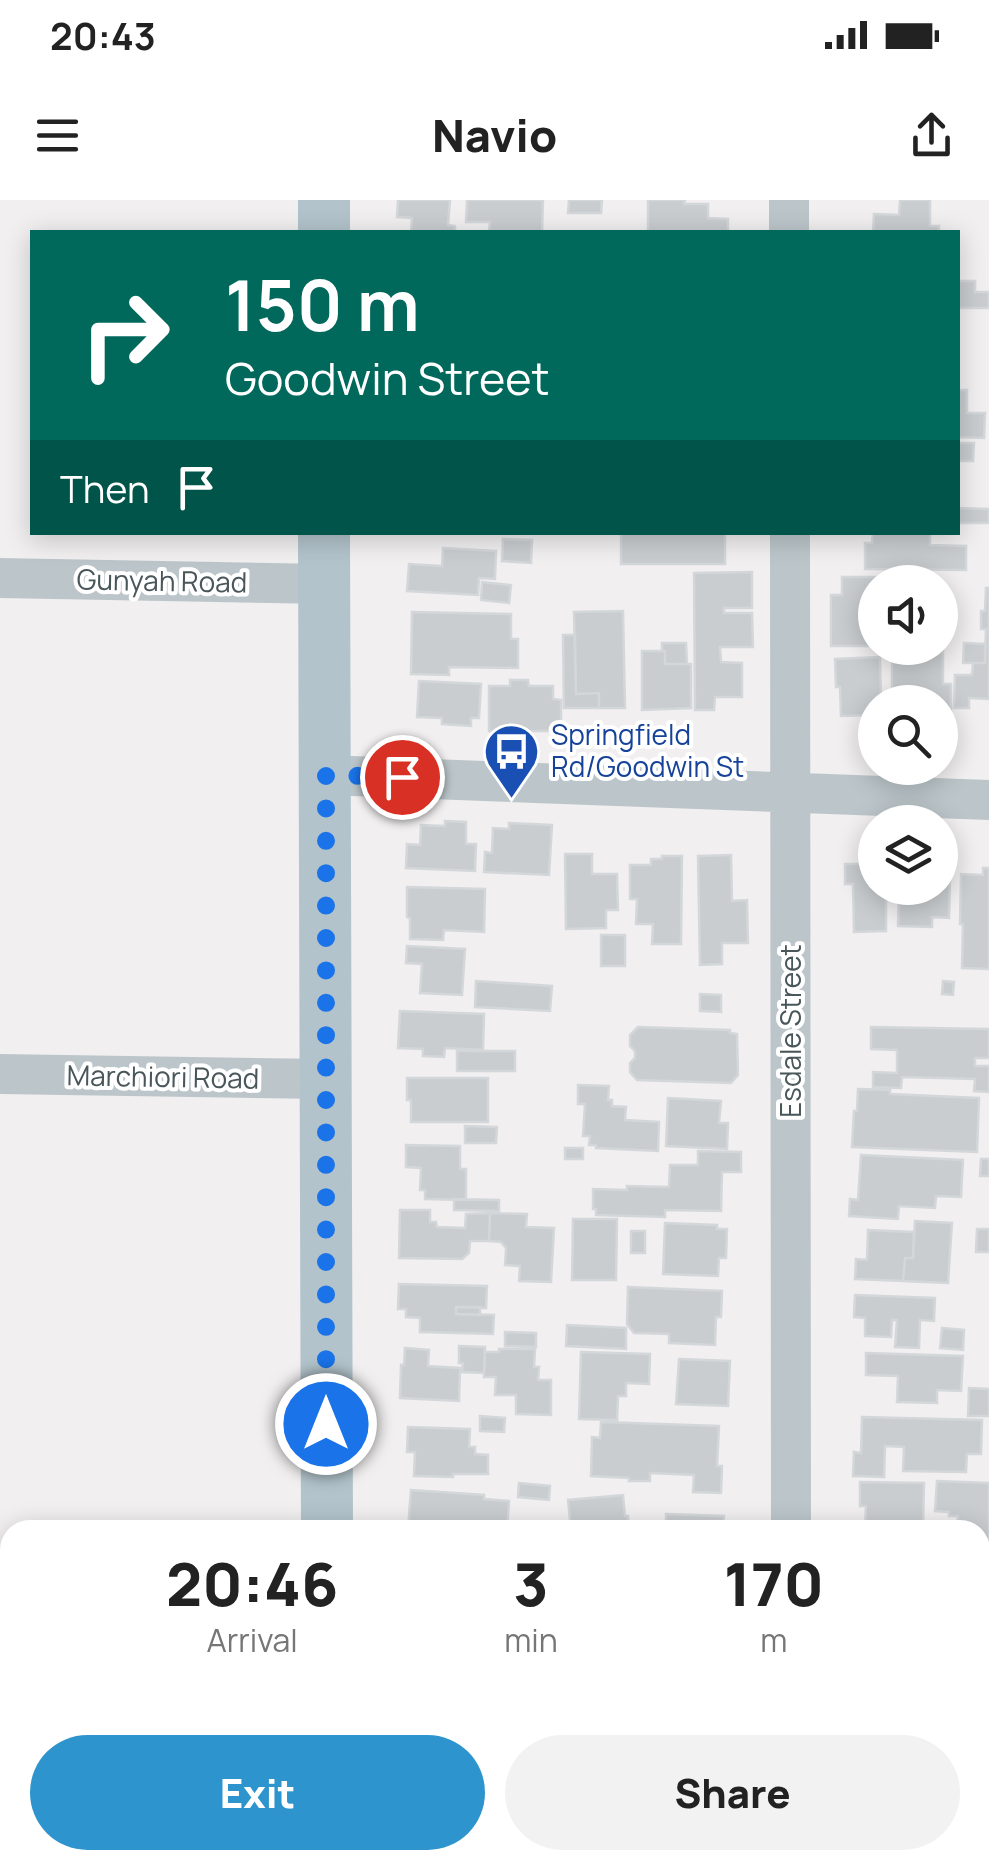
<!DOCTYPE html>
<html lang="en">
<head>
<meta charset="utf-8">
<style>
	:root { --surface:#fff; --page:#f2f2f2; --text:#222; --muted:#767676; --accent:#2d94cd }
	body { margin:0; font-family:Manrope,sans-serif; background:var(--page); color:var(--text); height:100vh; display:flex; flex-direction:column; font-size:38px; white-space:nowrap }
	* { box-sizing:border-box; margin:0 }
	p { font-size:32px; color:var(--muted) }
	.icon { flex:none; width:55px; height:55px; fill:none; stroke:currentColor; stroke-width:2; stroke-linecap:round; stroke-linejoin:round }
	.map { position:relative; flex:1; overflow:hidden }
	.details { position:absolute; left:0px; top:1320px; width:990px; height:350px; display:flex; flex-direction:column; background:var(--surface); border-radius:30px 30px 0 0; box-shadow:0 5px 25px #0003 }
	.details>* { flex:none }
	.banner { position:absolute; left:30px; top:30px; width:930px; height:305px; border-radius:0px; box-shadow:0 5px 25px #0003; background:#00695c; color:#fff; overflow:hidden }
	.controls { position:absolute; left:858px; top:365px; display:grid; gap:20px }
	.controls a { display:grid; place-items:center; width:100px; height:100px; border-radius:50%; background:var(--surface); box-shadow:0 5px 25px #0003; font-size:50px }
	.pin { position:absolute; display:grid; place-items:center; width:85px; height:85px; color:#fff; margin:-42px; border:5px solid #fff; border-radius:50%; box-shadow:0 2px 10px #0007 }
	.me { position:absolute; width:110px; margin:-55px; rotate:0deg; stroke-linejoin:round; filter:drop-shadow(0 0 8px #0008) }
	.turn { display:flex; align-items:center; gap:35px; height:210px; padding:0 30px; font-size:45px }
	.turn .icon { width:130px; height:130px; stroke-width:2.5 }
	.turn b { display:block; font-size:70px; line-height:85px }
	.then { display:flex; align-items:center; height:95px; padding:0 30px; background:#0003; gap:20px; font-size:38px }
	.eta { display:flex; justify-content:space-evenly; align-items:center; height:170px; text-align:center }
	.eta b { font-size:60px; font-weight:800; line-height:70px }
	.button { display:flex; gap:20px; margin-top:auto; padding:20px 30px }
	.button a { flex:1; height:115px; border-radius:60px; background:var(--accent); color:#fff; font-size:40px; font-weight:800; line-height:115px; text-align:center }
	.button a+a { background:var(--page); color:var(--text) }
	.status { display:flex; justify-content:space-between; align-items:center; height:70px; padding:0 50px; background:var(--surface); direction:ltr }
	.status svg { height:28px; fill:currentColor }
	header { display:flex; justify-content:space-between; align-items:center; height:130px; padding:0 30px; background:var(--surface); font-size:45px; font-weight:800 }
	.map>svg:first-child { display:block }
	.building { fill:#c9cdd0; stroke:#d4d7da; stroke-width:2.5 }
	.lines { fill:none; stroke-linecap:round; stroke-linejoin:round }
	.minor { stroke:#bcc6ca; stroke-width:40 }
	.major { stroke:#b2c3cb; stroke-width:52 }
	.route { stroke:#1a73e8; stroke-width:18; stroke-dasharray:0 32.4 }
	.labels { text-anchor:middle; stroke-width:8; stroke-linejoin:round; paint-order:stroke }
	.street-label { font-size:28px; fill:#49565a; stroke:#fff }
	.transit-label { font-size:28px; fill:#164399; stroke:#fff; text-anchor:start }
</style>
</head>
<body>
<div class="status"><b>20:43</b><svg viewBox="0 0 49 12"><path d="M0 12V9h3v3zM5 12V6h3v6zM10 12V3h3v9zM15 12V0h3v12zM26 1h20v11H26zM47 4h2v5h-2z"/></svg></div>
<header><svg class="icon" aria-label="menu" viewBox="0 0 24 24"><path d="M4 6h16M4 12h16M4 18h16"/></svg>Navio<svg class="icon" aria-label="share" viewBox="0 0 24 24"><path d="M12 15V3M7 8l5-5 5 5M5 13v7h14v-7"/></svg></header>
<div class="map">
<svg width="989" height="1670" viewBox="0 0 989 1670">
	<rect width="100%" height="100%" fill="#f1eff0"/>
	<!-- building -->
	<path class="building" d="M398,0h52l-2,25 7,1v6h-44l1,-14 -15,-1z
		M467,0h76l-1,32h-53l1,-10h-24z
		M569,0h33l-1,13h-33z
		M648,0h37l-1,4h24v14l20,1v13h-80z
		M900,0h30v26h9v6h-66l1,-18 25,1z
		M958,81h17v11h14v16h-31z
		M958,190h9v23h18l-1,25 -26,-1z
		M958,243h16l-1,18h-15z
		M958,308l31,1v14h-31z
		M621,332h104v32h-104z
		M873,332l57,1v12l36,1v24l-101,-1v-26h7z
		M503,339l29,1 -1,23 -29,-2z
		M443,348l53,3 -1,28 -16,-1 -1,17 -71,-4 2,-27 33,2z
		M752,372v36h-28v5h28l1,34h-33l1,15 21,1v34h-27l-1,13h-19l-1,-137z
		M842,377h39v5h-6v64h-44v-51h11z
		M482,382l29,3 -2,18 -28,-3z
		M986,388h3v111l-20,-1v10h-15l1,-33h17l1,-12h12l1,-34h-5v-18h4z
		M623,411l2,97h-26v-15l-23,1 -2,-82z
		M412,412l99,2v25h7v29l-69,-1v8l-38,-1z
		M940,424h3v60h8v29h-11v-11h-48v-54h48z
		M563,435h12l1,59 23,-1v15h-35z
		M662,443h24l1,21h-22v-13h-3z
		M964,443l21,1v19h-22z
		M642,451h23v13h26v44l-49,2z
		M880,457l1,45h-6v13l-34,1 -1,-29h-4l-1,-28z
		M510,480h18l1,6h24v13l8,1v31h-72v-45h21z
		M419,481l62,3 -2,34h-8v8l-29,-2v-6l-25,-1z
		M869,519h6v23h-7z
		M445,621l21,1v22h10l-1,27 -69,-3 1,-24 13,1 1,-20 24,1z
		M509,623l43,2 -3,50 -65,-3 1,-20 7,1 1,-25 16,1z
		M565,654h27v20h25l1,36h-12v18l-40,1z
		M731,655l1,46 15,-1 1,43h-26v21l-22,1 -2,-109z
		M662,656h20l-1,88h-29l1,-20h-17l1,-25h-7v-34h21v-6h11z
		M845,664h30v24h11v43l-32,1 -1,-48h-8z
		M983,668h6v101l-27,-1 1,-44h-3l1,-50 22,1z
		M940,678l10,1 -1,39 -17,-1v10l-34,-1 1,-38h41z
		M407,687l78,2 -1,43 -40,-2 -1,10 -33,-1v-21l-3,-1z
		M601,735h24v31h-24z
		M407,746l58,3 -3,46 -42,-2 2,-29 -16,-1z
		M476,781l76,5 -2,25 -75,-4z
		M943,781l11,1 -1,13 -11,-1z
		M700,794l21,1v17l-21,-1z
		M400,811l84,3 -1,36 -38,-2 -1,9 -21,-1v-7l-25,-1z
		M638,827l92,3v3l7,1 1,41 -7,8 -94,-3 -7,-8v-9l5,-5v-7l-5,-5v-11z
		M871,827l118,2v29h-14v8h14v26l-15,-1 1,-12 -73,-2 -1,11 -28,-1v-15l24,1v-23l-26,-1z
		M457,851h58v20h-58z
		M407,878h81v44h-77v-22h-4z
		M578,885l31,1 -1,14h4v6l14,1 -1,13 34,2 -1,29 -62,-3v-3h-7l1,-9h-7l2,-32h-7z
		M858,889l32,1v4l89,4 -2,54 -125,-5 2,-36h3z
		M668,898l53,3 -2,22h9l-1,26 -61,-3z
		M465,926l32,1 -1,16h-31z
		M406,945l54,1v23h6v31l-41,-1v-9h-5l1,-22 -15,-1z
		M565,948h18v11h-18z
		M698,951l43,1v20h-19l-1,39 -56,-1v7l-69,-2v-6h-3v-20l34,1v-4l42,1 1,-22h28z
		M861,955l102,5 -2,37 -25,-1 -1,12 -36,-2 -1,13 -49,-3 1,-17 8,1z
		M981,959h8v17h-9z
		M454,999l45,1v11l-45,-1z
		M400,1010h30v12h6l1,5 28,1 1,-14 24,-1 -1,28h-19l-1,12 -7,6 -63,-1z
		M490,1013l37,1 -1,13 28,1 -3,54 -32,-1 1,-15 -15,-1 1,-17 -5,-6 -12,-1z
		M573,1019h44l-1,61h-44z
		M915,1021l37,2 -4,60 -45,-2 2,-23h8z
		M665,1023l52,2v4h10l-1,29h-7l-1,18 -55,-2z
		M977,1029h12v23h-13z
		M868,1030l46,2 -1,26h-8l-2,23 -48,-2 1,-20 11,1z
		M631,1031h14v22h-14z
		M399,1084l88,2 -1,22 -30,-1v7l38,1 -1,19 -73,-2v-14l-14,-1v-8h-8z
		M628,1087l94,4 -1,26h-5l-1,28 -46,-2v-9l-35,-1 -7,-9z
		M855,1095l80,3 -1,23 -14,-1 -1,28 -24,-1 2,-27h-5l-1,17 -26,-1v-18l-11,-1z
		M456,1107h24v8l-24,-1z
		M567,1125l59,3v21l-60,-3z
		M942,1128l22,2 -1,20 -23,-2z
		M505,1132l31,1v14l-31,-1z
		M459,1146l26,1 -1,26 -22,-1 1,-9h-4z
		M405,1148l24,2 -1,16 32,2 -1,33 -59,-3 1,-33h3z
		M499,1149h36l-1,18h5l-1,13h13v35l-35,-1v-19h-21l1,-18h-12l1,-25h14z
		M581,1152l69,2 -1,30 -23,-1v13h-8l-1,24 -38,-1z
		M866,1153l97,3 -2,35 -24,-1v13l-40,-1 1,-26 -32,-1z
		M679,1159l51,2 -2,45 -52,-2z
		M969,1188l20,1v27h-21z
		M480,1216l25,2 -1,14 -24,-1z
		M862,1217l120,3 -1,34h-14l-1,18 -63,-1 1,-24 -19,-1 -1,31 -31,-1 1,-24 7,1z
		M601,1222l118,4 -2,40h5l-1,27 -28,-1 1,-17 -44,-2v8h-21v-3l-38,-2 1,-39 8,1z
		M408,1227l62,2 -1,18h6v7l13,1v19h-35v3l-39,-1 1,-24h-8z
		M937,1281l52,2v70l-9,-1v-22l-23,-1 1,-13h-9v-4l-14,-1z
		M860,1282l64,1 -1,47h-58l1,-24h-6z
		M519,1283l31,3 -1,14 -31,-3z
		M411,1290l73,5v4l25,2 -2,29 -99,-1z
		M623,1295l2,21h3l1,14h6h-64l-3,-30z
		M666,1314l58,2 -1,14h-57z
		M980,1423h9v66h-9z
		M986,1567h3v55l-9,-1v-42h6z"/>
	<g class="lines">
		<!-- minor -->
		<path class="minor" d="M789,0v32
			M790,332l1,998
			M0,378l325,6
			M326,575l663,25
			M0,874l325,5
			M487,1660l502,5"/>
		<!-- major -->
		<path class="major" d="M324,0v32
			M324,332l3,998
			M329,1670v-10"/>
	</g>
	<g class="lines">
		<!-- route -->
		<path class="route" d="M326,1224v-649l76,2"/>
	</g>
	<!-- icons -->
	<defs>
		<symbol id="bus-pin" viewBox="-11 -11 22 30"><path d="M0 17L-7.5 6A9.5 9.5 0 1 1 7.5 6Z" fill="#1a4fb4" stroke="#fff"/><path d="M-5-6H5V4H4V6H2V4H-2V6H-4V4H-5ZM-3.5-4V0h7V-4ZM-3.5 1.2v1.5H-2V1.2ZM2 1.2v1.5H3.5V1.2Z" fill="#fff"/></symbol>
	</defs>
	<g fill-rule="evenodd">
		<use href="#bus-pin" x="480" y="520" width="63" height="86"/>
	</g>
	<g class="labels">
		<!-- street labels -->
		<g class="street-label">
			<text transform="translate(162 381) rotate(1)" y="10">Gunyah Road</text>
			<text transform="translate(791 831) rotate(-90)" y="10">Esdale Street</text>
			<text transform="translate(163 877) rotate(1)" y="10">Marchiori Road</text>
		</g>
		<!-- transit labels -->
		<g class="transit-label">
			<text x="551" y="545">Springfield<tspan x="551" dy="32">Rd/Goodwin St</tspan></text>
		</g>
	</g>
</svg>
<div class="controls">
<a><svg class="icon" aria-label="sound" viewBox="0 0 24 24"><path d="M4 9h4l5-4v14l-5-4H4zM17 9q2 3 0 6"/></svg></a>
<a><svg class="icon" aria-label="search" viewBox="0 0 24 24"><circle cx="10" cy="10" r="6"/><path d="M15 15l6 6"/></svg></a>
<a><svg class="icon" aria-label="layers" viewBox="0 0 24 24"><path d="M12 4l9 5-9 5-9-5zM3 14l9 5 9-5"/></svg></a>
</div>
<div class="pin" style="left:402px;top:577px;background:#d93025"><svg class="icon" aria-label="arrive" viewBox="0 0 24 24"><path d="M6 21V4h12l-3 4 3 4H6"/></svg></div>
<svg class="me" style="left:326px;top:1224px" viewBox="-20 -20 40 40"><circle r="17" fill="#1a73e8" stroke="#fff" stroke-width="3"/><path d="M0-11L8 9 0 5-8 9z" fill="#fff"/></svg>
<div class="banner">
<div class="turn"><svg class="icon" aria-label="right" viewBox="0 0 24 24"><path d="M7 20v-9h11M14 6l5 5-5 5"/></svg><div><b>150 m</b>Goodwin Street</div></div>
<div class="then">Then<svg class="icon" aria-label="arrive" viewBox="0 0 24 24"><path d="M6 21V4h12l-3 4 3 4H6"/></svg></div>
</div>
<section class="details">
<div class="eta">
<div><b>20:46</b><p>Arrival</p></div>
<div><b>3</b><p>min</p></div>
<div><b>170</b><p>m</p></div>
</div>
<div class="button"><a>Exit</a><a>Share</a></div>
</section>
</div>
</body>
</html>
